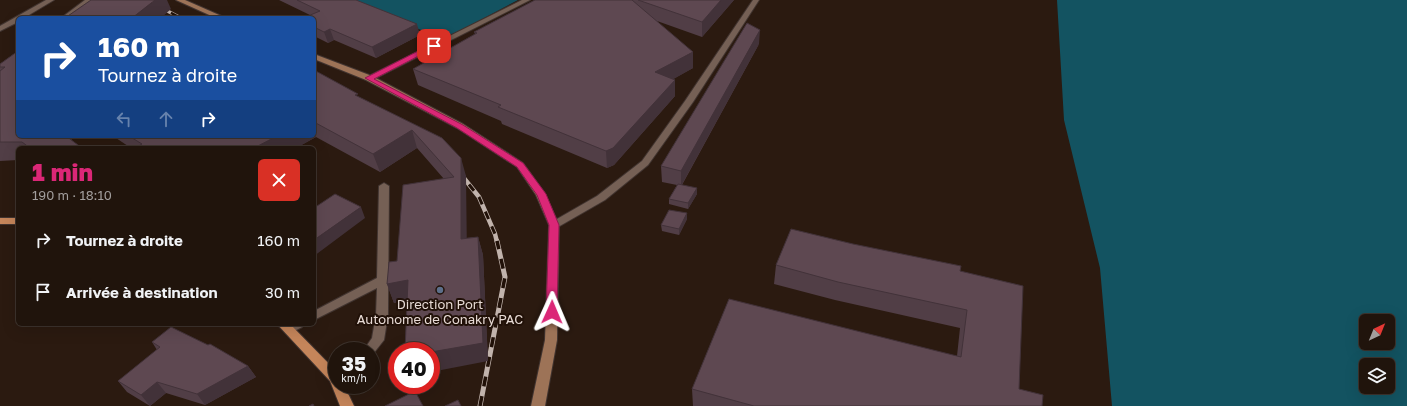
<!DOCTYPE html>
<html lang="fr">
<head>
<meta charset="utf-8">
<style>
	:root { --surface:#20140c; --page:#281d15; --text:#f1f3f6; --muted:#a29e9d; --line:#3d332d; --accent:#db2777 }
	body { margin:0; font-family:"Golos Text",sans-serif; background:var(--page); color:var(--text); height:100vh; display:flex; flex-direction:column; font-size:15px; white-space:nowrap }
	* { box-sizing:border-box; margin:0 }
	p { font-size:13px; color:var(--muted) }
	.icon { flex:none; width:22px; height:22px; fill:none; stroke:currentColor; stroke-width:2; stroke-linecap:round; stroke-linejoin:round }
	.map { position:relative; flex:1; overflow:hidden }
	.drawer { position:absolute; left:16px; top:146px; width:300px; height:180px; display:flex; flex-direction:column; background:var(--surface); border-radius:6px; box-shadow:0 4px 16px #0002,0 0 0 1px var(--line) }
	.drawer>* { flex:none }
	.top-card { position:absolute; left:16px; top:16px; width:300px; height:122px; border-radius:6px; box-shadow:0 4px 16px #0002,0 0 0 1px var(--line); background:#1a4fa0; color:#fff; overflow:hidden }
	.needle { width:26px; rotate:43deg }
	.buttons { position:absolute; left:1359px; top:314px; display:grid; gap:8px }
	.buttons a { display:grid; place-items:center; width:36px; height:36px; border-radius:6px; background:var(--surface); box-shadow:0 4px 16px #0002,0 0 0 1px var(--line); font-size:20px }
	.speed { position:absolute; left:328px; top:342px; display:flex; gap:8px; font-size:20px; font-weight:700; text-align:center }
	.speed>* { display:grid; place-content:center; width:52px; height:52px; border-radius:50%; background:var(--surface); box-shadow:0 4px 16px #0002,0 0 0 1px var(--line); line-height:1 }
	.speed small { font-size:10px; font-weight:400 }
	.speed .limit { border:6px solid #d22; background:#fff; color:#111 }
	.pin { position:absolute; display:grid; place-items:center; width:34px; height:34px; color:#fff; margin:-17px; border-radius:8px; box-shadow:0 2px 6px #0006 }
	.me { position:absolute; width:44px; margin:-22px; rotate:1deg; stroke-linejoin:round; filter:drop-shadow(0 0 3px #0008) }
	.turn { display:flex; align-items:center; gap:14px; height:84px; padding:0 16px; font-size:18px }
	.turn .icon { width:52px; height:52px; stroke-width:2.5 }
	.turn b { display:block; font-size:28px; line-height:34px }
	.lanes { display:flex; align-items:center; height:38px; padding:0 16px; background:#0003; justify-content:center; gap:20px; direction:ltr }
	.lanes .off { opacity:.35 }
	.round { display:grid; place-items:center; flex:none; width:42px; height:42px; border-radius:6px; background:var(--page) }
	.overview { display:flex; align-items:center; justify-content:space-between; height:68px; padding:0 16px }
	h1 { font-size:24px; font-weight:800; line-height:30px; color:var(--accent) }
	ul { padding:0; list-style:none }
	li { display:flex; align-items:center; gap:12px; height:52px; padding:0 16px }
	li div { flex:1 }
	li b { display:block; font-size:15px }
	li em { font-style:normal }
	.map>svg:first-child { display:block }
	.water { fill:#135361; fill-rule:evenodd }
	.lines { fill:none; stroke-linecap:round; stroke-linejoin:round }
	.lane-casing { stroke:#413430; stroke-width:2 }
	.secondary-casing { stroke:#413430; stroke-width:2 }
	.primary-casing { stroke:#413430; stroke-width:2 }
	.lane { fill:#756055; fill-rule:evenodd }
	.secondary { fill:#9d7357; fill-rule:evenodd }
	.primary { fill:#c5855a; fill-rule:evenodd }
	.rail-far2-casing { stroke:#c1b3ac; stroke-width:3.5 }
	.rail-far1-casing { stroke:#c1b3ac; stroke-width:4.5 }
	.rail-casing { stroke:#c1b3ac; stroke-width:5 }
	.rail-far2 { stroke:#211108; stroke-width:2.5; stroke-dasharray:7; stroke-linecap:butt }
	.rail-far1 { stroke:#211108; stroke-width:3; stroke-dasharray:8; stroke-linecap:butt }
	.rail { stroke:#211108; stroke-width:3.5; stroke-dasharray:10; stroke-linecap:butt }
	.wall { fill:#513e46 }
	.shaded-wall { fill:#423239 }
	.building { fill:#5e4851; stroke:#423239 }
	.route { fill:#db2777; stroke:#8e194d }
	.service-dot { fill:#5c6f8a; stroke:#211108; stroke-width:1.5 }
	.labels { text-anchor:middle; stroke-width:4; stroke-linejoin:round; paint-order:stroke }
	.poi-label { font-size:13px; fill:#e8dbd5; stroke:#211108 }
</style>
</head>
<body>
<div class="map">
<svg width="1407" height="406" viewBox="0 0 1407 406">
	<rect width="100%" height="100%" fill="#2b1a10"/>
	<!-- water -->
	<path class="water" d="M351,0h167l-64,34 -12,5z
		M1057,0h350v406h-295l-12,-138 -36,-148zM1366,321h22v22h-22zM1366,365h22v22h-22z"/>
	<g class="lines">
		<defs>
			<path id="lane" d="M46,0h8l-30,18h-6v4l-18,9v-5z
				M85,0h7l-22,18h-9z
				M522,0h8l-158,80h-3l-4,-2z
				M753,0h6l-66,102 -45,63 -43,35 -47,27h-8l-1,-2 1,-2 47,-27 45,-35 43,-60z
				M384,183l5,3 -1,129 -4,25 -11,14 -2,1v-4h-8l9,-13 4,-23 1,-27 -63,32v-9l63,-33 2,-92z
				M288,324h16l-2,3 -13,7 -4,-2 -2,-3z"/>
			<path id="secondary" d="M176,0h9l41,18h-10z
				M314,54l58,22 91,48 60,39 21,29 15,33 -2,115 -12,66h-14l14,-66 4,-115 -13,-30 -19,-28 -60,-39 -91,-48 -52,-21z"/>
			<path id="primary" d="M0,218h18v6h-18z
				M277,324h13l47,48v13h7l10,21h-14l-10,-25z"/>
		</defs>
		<!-- lane casing -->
		<use href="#lane" class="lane-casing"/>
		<!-- secondary casing -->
		<use href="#secondary" class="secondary-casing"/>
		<!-- primary casing -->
		<use href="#primary" class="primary-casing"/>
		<!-- lane -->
		<use href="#lane" class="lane"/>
		<!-- secondary -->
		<use href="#secondary" class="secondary"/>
		<!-- primary -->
		<use href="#primary" class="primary"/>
		<defs>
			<path id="rail-far2" d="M146,0l35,18"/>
			<path id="rail-far1" d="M459,172l20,25 16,37 2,8"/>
			<path id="rail" d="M480,406l25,-129 -8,-36"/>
		</defs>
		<!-- rail-far2 casing -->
		<use href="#rail-far2" class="rail-far2-casing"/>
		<!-- rail-far1 casing -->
		<use href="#rail-far1" class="rail-far1-casing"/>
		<!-- rail casing -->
		<use href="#rail" class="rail-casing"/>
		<!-- rail-far2 -->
		<use href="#rail-far2" class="rail-far2"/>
		<!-- rail-far1 -->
		<use href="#rail-far1" class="rail-far1"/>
		<!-- rail -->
		<use href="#rail" class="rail"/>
	</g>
	<!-- wall -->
	<path class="wall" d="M279,0h77l64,35 -44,23 -42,-18 -6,3 -14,-7v-18l-4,-3z
		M535,0h199l-32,37 -45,-16 36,47 -20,11 2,1v16l-61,69 -7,3 -105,-44 -1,-3 -83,-36 -5,-16 62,-35 -1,-2z
		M759,44l-77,141 15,9 -9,15 -19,-5v-5l8,-14 -15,-3 -1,-16z
		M18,51v85h58l-5,4 11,8h-64v12l-18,1v-97z
		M314,70l45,28 83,40 24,38v62l12,-1 5,18 5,106 -81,-61 -13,3 -7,-19 10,-23 47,-82 -27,-31 -37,24 -64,-35 -20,11h-165l-18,-12h201z
		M687,219l-8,16 -17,-4 -1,-6z
		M776,265l184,6 59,118 23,17h-349l-1,-17 265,-33 3,-28 -125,-28 -61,-16z
		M152,342l96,24 8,11 -51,28 -39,-12 -16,13 -23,-14 -9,-11 39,-31z"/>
	<!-- shaded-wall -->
	<path class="shaded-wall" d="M155,0h12l4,9 -10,9h-29z
		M721,0h13l-32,37v-15z
		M417,24l3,11 -44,23 -4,-11z
		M330,29l4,11 -6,3 -4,-11z
		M760,30l-1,14 -78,142v-15z
		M693,52v16l-37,21 -1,-17z
		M675,80v16l-61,69 -7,3 -1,-17z
		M412,130l5,18 -37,24 -7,-18z
		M314,133l2,4 -20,11h-42l23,-12h37z
		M59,136h17l-11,8z
		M461,158l5,18 1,82 -6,-19z
		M697,188v6l-9,15v-6z
		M361,207l4,11 -51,38v-16z
		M687,213v6l-8,16v-6z
		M478,237l5,18 5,106 -57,11v-20z
		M408,280l7,19 -21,4 -7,-19z
		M248,366l8,11 -51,28 -8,-11z
		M157,382l9,11 -16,13 -9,-11z"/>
	<!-- building -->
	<path class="building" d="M91,0h64l-23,18h-67z
		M297,0h59l61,24 -45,23 -42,-18 -6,3 -10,-5v-9h-11l17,-7z
		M535,0h97l61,52 -38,20 20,8 -62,68 -7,3 -108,-44 3,-2 -88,-36 64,-36 -3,-1z
		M638,0h83l-19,22z
		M747,23l13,7 -79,141 -20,-5z
		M18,51v85h48l16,12h-52l-8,-6h-22v-71l5,-4h-5v-3z
		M314,70l44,24 -3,1 87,43 19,20v81l17,-2 5,106 -52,9v-1h-26l3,-71 -21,4 2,-22 8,-1 6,-76 51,-8 -42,-47 -39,24 -59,-32z
		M129,136h148l-23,12h1h-120l7,-4z
		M678,184l19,4 -9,15 -19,-4z
		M335,194l26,13 -47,33v-32z
		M669,210l18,3 -8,16 -18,-4z
		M791,229l62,15 108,22 -1,5 63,15 -4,103 24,6 -1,11h-288l-62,-17 37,-90 232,58 6,-47 -129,-28 -62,-17z
		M171,327l37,18 2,-1 38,22 -51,28 -40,-12 -16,13 -23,-14 42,-34 -8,-5z
		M415,391l8,15h-38z
		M458,400l3,6h-16z
		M313,404l1,2h-5z"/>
	<!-- route -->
	<path class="route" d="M432,44l6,2 -64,33 89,46 60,38 23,31 13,31 -2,87 -2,2h-7l-2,-2 3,-87 -12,-30 -20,-28 -60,-39 -92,-50z"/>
	<!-- markers -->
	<circle class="service-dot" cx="440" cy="290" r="4"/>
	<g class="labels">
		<!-- poi labels -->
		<g class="poi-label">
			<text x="440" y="309">Direction Port<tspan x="440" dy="15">Autonome de Conakry PAC</tspan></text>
		</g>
	</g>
</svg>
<div class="buttons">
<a><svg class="needle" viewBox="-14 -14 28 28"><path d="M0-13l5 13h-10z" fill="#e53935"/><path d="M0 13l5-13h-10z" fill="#a29e9d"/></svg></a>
<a><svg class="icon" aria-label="layers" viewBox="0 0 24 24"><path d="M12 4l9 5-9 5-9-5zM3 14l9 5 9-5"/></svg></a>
</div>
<div class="speed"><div>35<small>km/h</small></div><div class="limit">40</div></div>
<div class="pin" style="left:434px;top:46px;background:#d93025"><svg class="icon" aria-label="arrive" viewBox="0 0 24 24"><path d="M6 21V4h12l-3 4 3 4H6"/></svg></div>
<svg class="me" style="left:552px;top:312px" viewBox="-20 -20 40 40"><path d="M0-17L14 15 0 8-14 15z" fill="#db2777" stroke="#fff" stroke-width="4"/></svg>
<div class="top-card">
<div class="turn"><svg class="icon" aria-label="right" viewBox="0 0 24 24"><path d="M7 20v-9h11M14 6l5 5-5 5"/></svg><div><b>160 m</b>Tournez à droite</div></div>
<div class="lanes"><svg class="icon off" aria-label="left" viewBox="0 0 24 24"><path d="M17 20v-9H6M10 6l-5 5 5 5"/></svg><svg class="icon off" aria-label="ahead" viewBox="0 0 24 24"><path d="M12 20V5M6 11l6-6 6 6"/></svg><svg class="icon" aria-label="right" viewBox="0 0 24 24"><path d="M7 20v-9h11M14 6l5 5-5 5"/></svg></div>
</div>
<section class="drawer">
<div class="overview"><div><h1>1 min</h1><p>190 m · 18:10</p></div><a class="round" style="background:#d93025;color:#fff"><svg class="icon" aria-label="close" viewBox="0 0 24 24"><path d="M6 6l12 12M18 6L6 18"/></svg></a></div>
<ul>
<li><svg class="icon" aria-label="right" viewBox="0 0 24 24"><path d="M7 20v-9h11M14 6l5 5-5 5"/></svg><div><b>Tournez à droite</b></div><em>160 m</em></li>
<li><svg class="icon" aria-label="arrive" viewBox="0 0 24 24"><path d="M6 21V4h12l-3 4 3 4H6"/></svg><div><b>Arrivée à destination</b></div><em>30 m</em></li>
</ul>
</section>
</div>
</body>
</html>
